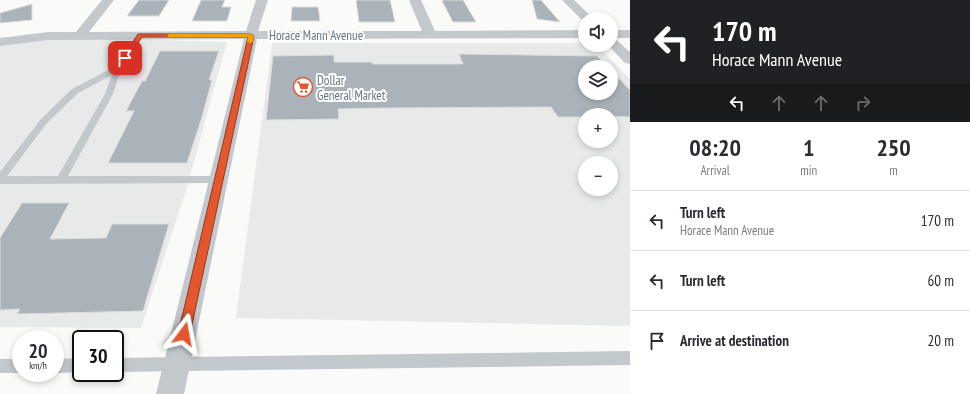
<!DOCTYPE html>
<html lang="en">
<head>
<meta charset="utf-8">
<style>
	:root { --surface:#fff; --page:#f2f2f3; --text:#2b2b33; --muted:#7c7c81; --line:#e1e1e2 }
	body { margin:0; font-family:"PT Sans Narrow",sans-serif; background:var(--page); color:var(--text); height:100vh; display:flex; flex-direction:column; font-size:15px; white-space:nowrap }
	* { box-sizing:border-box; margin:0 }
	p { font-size:13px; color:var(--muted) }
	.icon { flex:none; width:22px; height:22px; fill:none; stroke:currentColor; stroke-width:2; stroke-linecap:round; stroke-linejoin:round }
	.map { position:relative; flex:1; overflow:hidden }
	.panel { display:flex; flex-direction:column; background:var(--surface); width:340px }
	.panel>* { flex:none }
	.banner { background:#202124; color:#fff; overflow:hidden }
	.buttons { position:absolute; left:578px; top:12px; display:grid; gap:8px }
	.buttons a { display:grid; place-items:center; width:40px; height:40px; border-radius:50%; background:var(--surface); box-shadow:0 2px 6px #0003; font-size:20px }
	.speed { position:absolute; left:12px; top:330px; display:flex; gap:8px; font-size:20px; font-weight:700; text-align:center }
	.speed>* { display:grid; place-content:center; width:52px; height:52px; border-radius:50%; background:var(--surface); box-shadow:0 2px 6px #0003; line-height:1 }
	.speed small { font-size:10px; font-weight:400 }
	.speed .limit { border:2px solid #111; border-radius:6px; background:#fff; color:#111 }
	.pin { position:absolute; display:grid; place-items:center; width:34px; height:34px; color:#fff; margin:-17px; border-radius:8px; box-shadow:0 2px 6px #0006 }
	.me { position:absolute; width:44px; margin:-22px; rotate:13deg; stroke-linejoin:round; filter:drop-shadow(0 0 3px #0008) }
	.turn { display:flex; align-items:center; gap:14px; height:84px; padding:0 16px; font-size:18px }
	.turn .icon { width:52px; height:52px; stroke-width:2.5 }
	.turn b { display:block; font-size:28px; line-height:34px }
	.lanes { display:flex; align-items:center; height:38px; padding:0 16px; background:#0003; justify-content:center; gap:20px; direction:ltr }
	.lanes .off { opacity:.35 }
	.eta { display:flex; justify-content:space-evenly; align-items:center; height:68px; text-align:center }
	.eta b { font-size:24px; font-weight:700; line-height:28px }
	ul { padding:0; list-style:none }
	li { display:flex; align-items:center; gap:12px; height:60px; padding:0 16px; border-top:1px solid var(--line) }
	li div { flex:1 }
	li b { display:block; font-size:15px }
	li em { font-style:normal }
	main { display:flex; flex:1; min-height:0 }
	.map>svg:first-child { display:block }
	.built { fill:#e8e9e9; fill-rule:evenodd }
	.building { fill:#aab3b9; stroke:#dcdcda }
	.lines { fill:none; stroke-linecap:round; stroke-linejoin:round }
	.service { fill:#c3c8cc; fill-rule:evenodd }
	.minor { fill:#c3c8cc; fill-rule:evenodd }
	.route { fill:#e4572e; stroke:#94391e }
	.slow { fill:#f59e0b }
	.labels { text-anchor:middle; stroke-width:4; stroke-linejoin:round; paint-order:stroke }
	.far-street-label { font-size:13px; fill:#657683; stroke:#fff }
	.far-poi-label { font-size:13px; fill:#657683; stroke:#fff; text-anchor:start }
</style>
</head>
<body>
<main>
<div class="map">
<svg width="630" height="394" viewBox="0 0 630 394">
	<rect width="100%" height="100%" fill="#fafaf8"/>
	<!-- built -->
	<path class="built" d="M26,39h106l95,3 -40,145 -46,141 -141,-1v-283z
		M272,43h313v2h12l33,34v247l-394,-8zM585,67h26v26h-26zM585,115h26v26h-26zM585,163h26v26h-26z"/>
	<!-- building -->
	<path class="building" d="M139,0h30l-10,16h-32z
		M201,0h24l-3,7h9l-4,14h-35z
		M356,0h34l5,22h-36z
		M444,0h19l13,22h-23l-11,-21z
		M532,0h9l19,22 -23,-3z
		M32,4v16l-32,3v-10z
		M292,7h26l2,14h-29z
		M160,51h59l-10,29h3l-10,37 -15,46h-79l26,-52h-8l16,-30h3z
		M459,54l138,2 11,11h-23v26h26v-23l19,20v27l-45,-2v2h-27l-7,-10 -170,1 -43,1 1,10 -73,1 7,-64 61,-1v7h38v2h91z
		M22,203h47l-19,36 56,-1 6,-14h57l-26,87 -126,3 3,-5 -20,1v-72z"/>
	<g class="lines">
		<!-- service -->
		<path class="service" d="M138,35l5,1 -22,33 -8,25 -45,82h151l5,4 -2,3 -222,1v-12l41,-53 31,-30 42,-22zM112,75l-7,19 -47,82h-51l40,-53 31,-30z
			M630,351v14l-515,7v-14z
			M81,358v14l-26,1v-14z
			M0,359h21v14h-21z"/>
		<!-- minor -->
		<path class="minor" d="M102,0h12l-25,32 157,-1 10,-31h12l-10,31h164l-13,-31h12l14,31 150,-1v8l-328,1 -73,355h-28l88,-355 -196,1 -48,6v-8l48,-6h28z
			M562,0h12l20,19h-9l-1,3z
			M611,30h19v8h-16l16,14v12l-5,-1 -17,-18h3z"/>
	</g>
	<!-- route -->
	<path class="route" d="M138,34h113l3,2 -64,298 -2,4 -4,2 -4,-2 -2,-4 70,-297h-106l-15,22h-5v-1z"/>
	<!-- slow -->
	<path class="slow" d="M169,34h82l3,2 -1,6 -3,1 -3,-1 1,-5h-81z"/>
	<!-- icons -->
	<defs>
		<symbol id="supermarket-ring" viewBox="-11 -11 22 22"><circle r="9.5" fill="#fff" stroke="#e4572e" stroke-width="1.5"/><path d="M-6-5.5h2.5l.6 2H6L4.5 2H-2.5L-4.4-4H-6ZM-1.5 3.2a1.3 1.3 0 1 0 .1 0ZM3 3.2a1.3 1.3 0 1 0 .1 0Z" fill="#e4572e"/></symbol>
	</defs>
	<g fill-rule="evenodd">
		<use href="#supermarket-ring" x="292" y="76" width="22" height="22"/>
	</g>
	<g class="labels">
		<!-- far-street labels -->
		<g class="far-street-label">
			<text x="316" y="40">Horace Mann Avenue</text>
		</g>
		<!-- far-poi labels -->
		<g class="far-poi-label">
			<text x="317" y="85">Dollar<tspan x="317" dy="15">General Market</tspan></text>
		</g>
	</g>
</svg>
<div class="buttons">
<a><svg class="icon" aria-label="sound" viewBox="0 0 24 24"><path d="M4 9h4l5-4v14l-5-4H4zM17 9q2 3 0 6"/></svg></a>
<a><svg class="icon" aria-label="layers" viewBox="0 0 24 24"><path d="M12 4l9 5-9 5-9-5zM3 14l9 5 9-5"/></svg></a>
<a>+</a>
<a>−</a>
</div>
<div class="speed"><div>20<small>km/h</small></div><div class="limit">30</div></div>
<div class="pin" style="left:125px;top:58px;background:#d93025"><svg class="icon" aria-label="arrive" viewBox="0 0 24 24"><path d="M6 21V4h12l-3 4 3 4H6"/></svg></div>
<svg class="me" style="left:184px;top:334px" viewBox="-20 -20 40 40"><path d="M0-17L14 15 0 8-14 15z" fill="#e4572e" stroke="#fff" stroke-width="4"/></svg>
</div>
<section class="panel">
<div class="banner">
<div class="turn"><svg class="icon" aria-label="left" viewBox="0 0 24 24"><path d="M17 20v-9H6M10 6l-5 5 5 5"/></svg><div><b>170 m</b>Horace Mann Avenue</div></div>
<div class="lanes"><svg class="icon" aria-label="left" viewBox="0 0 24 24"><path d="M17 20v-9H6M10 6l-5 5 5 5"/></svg><svg class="icon off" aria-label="ahead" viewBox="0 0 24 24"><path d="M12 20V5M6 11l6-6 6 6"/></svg><svg class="icon off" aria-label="ahead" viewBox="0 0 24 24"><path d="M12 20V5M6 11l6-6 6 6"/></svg><svg class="icon off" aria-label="right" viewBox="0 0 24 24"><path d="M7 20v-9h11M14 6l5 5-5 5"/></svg></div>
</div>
<div class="eta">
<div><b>08:20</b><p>Arrival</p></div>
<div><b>1</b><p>min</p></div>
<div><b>250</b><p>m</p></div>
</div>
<ul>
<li><svg class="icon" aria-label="left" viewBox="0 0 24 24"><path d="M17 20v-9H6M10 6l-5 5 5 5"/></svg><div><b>Turn left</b><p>Horace Mann Avenue</p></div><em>170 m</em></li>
<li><svg class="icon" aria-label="left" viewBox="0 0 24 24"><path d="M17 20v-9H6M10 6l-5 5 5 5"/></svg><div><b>Turn left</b></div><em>60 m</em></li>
<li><svg class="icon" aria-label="arrive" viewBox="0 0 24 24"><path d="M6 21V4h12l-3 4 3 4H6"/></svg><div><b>Arrive at destination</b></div><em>20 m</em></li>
</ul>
</section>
</main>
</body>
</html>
